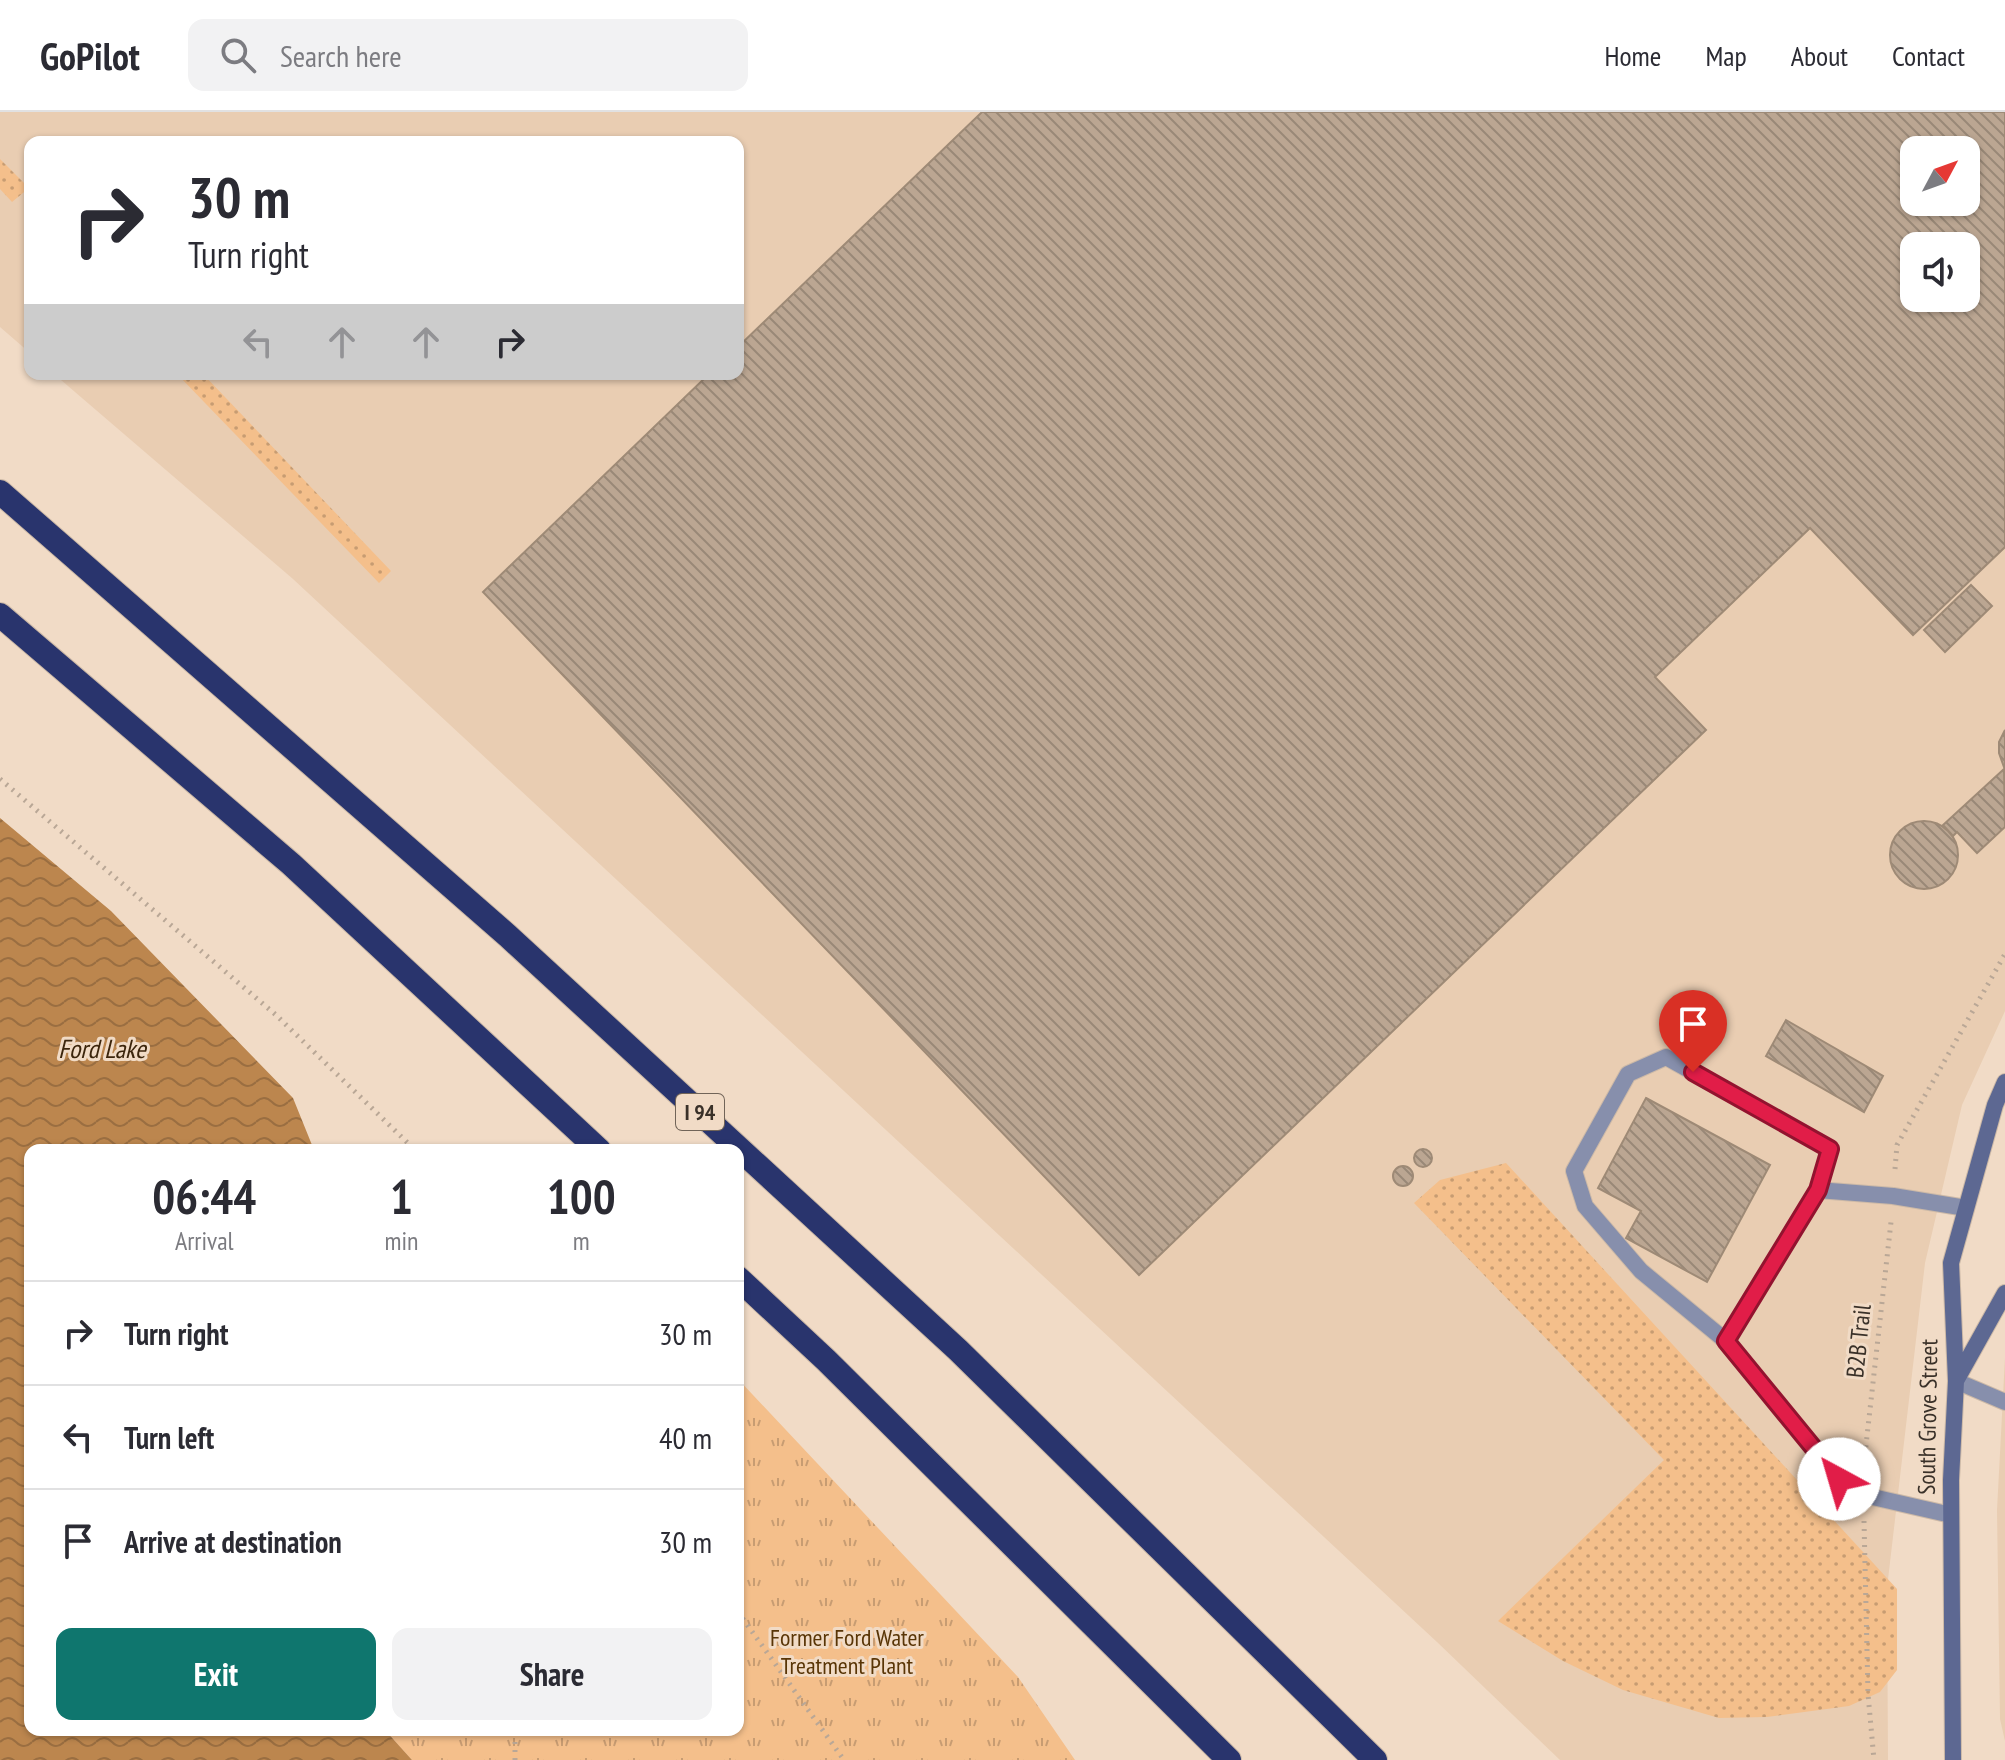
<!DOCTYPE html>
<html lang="en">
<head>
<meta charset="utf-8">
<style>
	:root { --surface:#fff; --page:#f2f2f3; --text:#2b2b33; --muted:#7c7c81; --line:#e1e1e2; --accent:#0f766e }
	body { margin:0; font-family:"PT Sans Narrow",sans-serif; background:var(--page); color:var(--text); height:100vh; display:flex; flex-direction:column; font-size:30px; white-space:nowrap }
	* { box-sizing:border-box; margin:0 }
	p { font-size:26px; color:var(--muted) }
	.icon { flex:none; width:44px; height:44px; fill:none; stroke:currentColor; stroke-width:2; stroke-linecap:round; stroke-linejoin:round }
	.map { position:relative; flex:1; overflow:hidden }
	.sheet { position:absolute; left:24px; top:1032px; width:720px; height:592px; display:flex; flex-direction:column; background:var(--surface); border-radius:16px; box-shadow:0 2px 6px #0004 }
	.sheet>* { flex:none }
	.banner { position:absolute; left:24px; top:24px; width:720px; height:244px; border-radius:16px; box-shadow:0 2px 6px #0004; background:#fff; color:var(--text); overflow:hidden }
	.needle { width:52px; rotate:49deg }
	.fabs { position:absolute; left:1900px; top:24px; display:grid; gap:16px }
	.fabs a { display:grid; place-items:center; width:80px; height:80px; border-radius:16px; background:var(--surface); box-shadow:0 2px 6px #0004; font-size:40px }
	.pin { position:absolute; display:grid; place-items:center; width:68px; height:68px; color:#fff; margin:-82px -34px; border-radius:50% 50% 50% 0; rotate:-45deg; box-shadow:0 0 8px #0007 }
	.pin .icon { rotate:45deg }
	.me { position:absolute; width:88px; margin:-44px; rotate:321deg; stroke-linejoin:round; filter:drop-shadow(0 0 6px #0008) }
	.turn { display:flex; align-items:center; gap:28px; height:168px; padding:0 32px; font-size:36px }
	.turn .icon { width:104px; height:104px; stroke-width:2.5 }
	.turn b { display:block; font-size:56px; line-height:68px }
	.lanes { display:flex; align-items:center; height:76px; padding:0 32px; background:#0003; justify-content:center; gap:40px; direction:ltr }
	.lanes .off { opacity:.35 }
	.eta { display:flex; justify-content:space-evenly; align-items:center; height:136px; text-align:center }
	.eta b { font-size:48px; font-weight:600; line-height:56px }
	.primary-button { display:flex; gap:16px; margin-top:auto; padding:16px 32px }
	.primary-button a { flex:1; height:92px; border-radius:16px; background:var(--accent); color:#fff; font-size:32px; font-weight:600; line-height:92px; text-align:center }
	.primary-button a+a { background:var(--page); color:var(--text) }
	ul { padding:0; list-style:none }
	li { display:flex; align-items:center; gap:24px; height:104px; padding:0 32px; border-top:2px solid var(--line) }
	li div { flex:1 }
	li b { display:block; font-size:30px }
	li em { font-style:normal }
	header { display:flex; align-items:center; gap:48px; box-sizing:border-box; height:112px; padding:0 40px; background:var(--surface); border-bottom:2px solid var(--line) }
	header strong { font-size:38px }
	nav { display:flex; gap:44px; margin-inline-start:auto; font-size:28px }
	.search { width:560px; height:72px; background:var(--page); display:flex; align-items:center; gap:20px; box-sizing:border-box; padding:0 28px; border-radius:16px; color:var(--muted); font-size:30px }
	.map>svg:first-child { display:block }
	.built { fill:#e9cdb2; fill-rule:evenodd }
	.grass { fill:url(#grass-dots) }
	.park { fill:url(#park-tufts) }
	.water { fill:url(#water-waves) }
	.building { fill:url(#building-back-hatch); stroke:#9e8a76; stroke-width:2; fill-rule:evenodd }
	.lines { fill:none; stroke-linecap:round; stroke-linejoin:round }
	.service-casing { stroke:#ccb9a7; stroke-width:18 }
	.secondary-casing { stroke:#ccb9a7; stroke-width:18 }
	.motorway-casing { stroke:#ccb9a7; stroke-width:26 }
	.path { stroke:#b9a796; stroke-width:5; stroke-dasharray:2 6; stroke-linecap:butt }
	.service { stroke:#878fac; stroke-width:16 }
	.secondary { stroke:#5d6892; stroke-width:16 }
	.motorway { stroke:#29346d; stroke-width:24 }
	.route-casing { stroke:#92132f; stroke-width:20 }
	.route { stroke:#e11d48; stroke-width:14 }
	.labels { text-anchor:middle; stroke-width:6; stroke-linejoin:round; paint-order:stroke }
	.shield { fill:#f1dbc6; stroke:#716458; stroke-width:2 }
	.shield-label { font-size:22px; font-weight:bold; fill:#3a3129 }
	.street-label { font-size:24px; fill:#3a3129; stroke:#f1dbc6 }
	.park-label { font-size:24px; fill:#593506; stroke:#f1dbc6 }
	.water-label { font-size:26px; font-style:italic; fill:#3c250c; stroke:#f1dbc6 }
</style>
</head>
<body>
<header>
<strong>GoPilot</strong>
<div class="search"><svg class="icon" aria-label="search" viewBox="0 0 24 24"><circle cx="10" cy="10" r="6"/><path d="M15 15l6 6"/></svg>Search here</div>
<nav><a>Home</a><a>Map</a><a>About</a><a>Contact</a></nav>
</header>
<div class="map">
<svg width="2005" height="1648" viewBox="0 0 2005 1648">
	<defs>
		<pattern id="grass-dots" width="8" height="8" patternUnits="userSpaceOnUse" patternTransform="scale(2)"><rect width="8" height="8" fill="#f4bf8b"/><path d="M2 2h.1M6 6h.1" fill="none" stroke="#c79c72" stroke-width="1.8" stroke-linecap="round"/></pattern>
		<pattern id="park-tufts" width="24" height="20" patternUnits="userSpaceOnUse" patternTransform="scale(2)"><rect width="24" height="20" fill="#f4bf8b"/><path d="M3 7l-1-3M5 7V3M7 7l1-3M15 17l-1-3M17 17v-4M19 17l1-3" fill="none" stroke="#c79c72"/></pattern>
		<pattern id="water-waves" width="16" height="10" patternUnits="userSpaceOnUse" patternTransform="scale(2)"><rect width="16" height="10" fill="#bc864e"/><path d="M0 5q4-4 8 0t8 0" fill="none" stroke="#9a6e41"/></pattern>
		<pattern id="building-back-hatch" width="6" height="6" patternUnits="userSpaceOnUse" patternTransform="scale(2)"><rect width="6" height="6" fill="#bba692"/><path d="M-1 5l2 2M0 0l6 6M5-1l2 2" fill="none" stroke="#987"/></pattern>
	</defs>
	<rect width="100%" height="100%" fill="#f1dbc6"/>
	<!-- built -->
	<path class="built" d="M0,0h2005v899l-43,94 -37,158 -38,325 1,172h-328l-123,-118 -1144,-1063 -239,-205h684v-232h-708v211l-30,-26zM1914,38h52v52h-52zM1914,134h52v52h-52z
		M2005,1246v383l-5,-22 -3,-209z"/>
	<!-- grass -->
	<path class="grass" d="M0,47l29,29 -17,14 -12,-13z
		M177,262h26l188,197 -12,12z
		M1506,1051l391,426v81l-17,22 -31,14 -82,11 -48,1 -96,-28 -60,-29 -65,-40 166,-161 -250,-257 26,-23z"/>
	<!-- park -->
	<path class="park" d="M738,1267l280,298 57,83h-663l-27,-30h353z"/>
	<!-- water -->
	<path class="water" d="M0,706l111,93 182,187 21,52h-284v580h355l27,30h-412z"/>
	<!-- building -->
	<path class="building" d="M982,0h1023v435l-92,88 -103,-107 -155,149 51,53 -567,545 -656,-683 226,-218h29v-27zM1914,38h52v52h-52zM1914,134h52v52h-52z
		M1971,473l21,21 -47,46 -21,-22z
		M2005,618v40l-6,-17v-11z
		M2004,657l1,58 -28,26 -20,-21 -4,4 -10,-11z
		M1890 743a34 34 0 1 1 68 0a34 34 0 1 1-68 0Z
		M1786,908l97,56 -19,36 -98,-56z
		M1646,986l124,67 -63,117 -81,-44 15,-27 -43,-23z
		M1414 1046a9 9 0 1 1 18 0a9 9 0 1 1-18 0Z
		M1393 1064a10 10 0 1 1 20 0a10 10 0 1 1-20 0Z"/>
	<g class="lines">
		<defs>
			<path id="service" d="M1726,1229l-85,-70 -56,-65 -11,-35 54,-97 38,-17 164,92 -12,41
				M1956,1269l49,21
				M1951,1403l-87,-20 -25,-16 -113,-138 92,-151 75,6 73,12"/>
			<path id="secondary" d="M1957,1267l48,-86
				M1953,1648l-2,-280 5,-99 -5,-118 44,-158 10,-23"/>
			<path id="motorway" d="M0,380l508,444 450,414 417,410
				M0,503l291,249 308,286
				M738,1166l88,82 403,400"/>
		</defs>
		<!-- service casing -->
		<use href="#service" class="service-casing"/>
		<!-- secondary casing -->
		<use href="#secondary" class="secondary-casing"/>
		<!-- motorway casing -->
		<use href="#motorway" class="motorway-casing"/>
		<!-- path -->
		<path class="path" d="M0,667l276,236 139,135
			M1895,1057l2,-24 108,-191
			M1864,1351l27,-241
			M1864,1409l4,173 6,66
			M738,1500l106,148
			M515,1648v-30"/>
		<!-- service -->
		<use href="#service" class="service"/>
		<!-- secondary -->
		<use href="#secondary" class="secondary"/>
		<!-- motorway -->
		<use href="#motorway" class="motorway"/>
	</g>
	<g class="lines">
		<defs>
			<path id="route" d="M1693,960l137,77 -12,41 -92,151 113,138"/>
		</defs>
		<!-- route casing -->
		<use href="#route" class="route-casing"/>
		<!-- route -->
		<use href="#route" class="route"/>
	</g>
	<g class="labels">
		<!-- shield labels -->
		<rect class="shield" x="676" y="982" width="48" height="36" rx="6"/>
		<g class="shield-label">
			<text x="700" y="1008">I 94</text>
		</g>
		<!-- street labels -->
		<g class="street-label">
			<text transform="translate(1859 1229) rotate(-84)" y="8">B2B Trail</text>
			<text transform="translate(1928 1305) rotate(-89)" y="8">South Grove Street</text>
		</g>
		<!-- park labels -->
		<g class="park-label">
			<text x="847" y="1534">Former Ford Water<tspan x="847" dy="28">Treatment Plant</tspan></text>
		</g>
		<!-- water labels -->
		<g class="water-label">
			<text x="102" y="946">Ford Lake</text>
		</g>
	</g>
</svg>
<div class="fabs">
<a><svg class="needle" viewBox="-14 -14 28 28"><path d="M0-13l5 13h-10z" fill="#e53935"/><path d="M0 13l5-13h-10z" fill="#7c7c81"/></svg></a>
<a><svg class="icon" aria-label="sound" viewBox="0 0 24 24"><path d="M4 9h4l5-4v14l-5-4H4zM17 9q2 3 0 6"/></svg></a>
</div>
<div class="pin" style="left:1693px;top:960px;background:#d93025"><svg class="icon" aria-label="arrive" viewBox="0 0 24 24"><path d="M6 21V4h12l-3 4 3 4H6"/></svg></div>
<svg class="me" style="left:1839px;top:1367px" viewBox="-20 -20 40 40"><circle r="19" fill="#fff"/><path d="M0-13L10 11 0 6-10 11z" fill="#e11d48"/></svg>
<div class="banner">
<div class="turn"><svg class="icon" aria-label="right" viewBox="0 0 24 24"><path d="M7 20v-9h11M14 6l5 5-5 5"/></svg><div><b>30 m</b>Turn right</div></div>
<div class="lanes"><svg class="icon off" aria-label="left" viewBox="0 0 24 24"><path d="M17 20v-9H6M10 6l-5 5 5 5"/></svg><svg class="icon off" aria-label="ahead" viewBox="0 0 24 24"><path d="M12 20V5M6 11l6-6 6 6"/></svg><svg class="icon off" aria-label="ahead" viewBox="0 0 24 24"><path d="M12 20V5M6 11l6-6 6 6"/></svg><svg class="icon" aria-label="right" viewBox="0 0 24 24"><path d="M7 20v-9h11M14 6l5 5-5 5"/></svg></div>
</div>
<section class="sheet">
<div class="eta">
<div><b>06:44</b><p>Arrival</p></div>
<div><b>1</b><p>min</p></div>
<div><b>100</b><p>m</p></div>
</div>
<ul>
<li><svg class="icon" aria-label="right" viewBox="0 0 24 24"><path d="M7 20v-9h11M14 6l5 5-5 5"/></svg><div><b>Turn right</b></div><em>30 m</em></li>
<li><svg class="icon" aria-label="left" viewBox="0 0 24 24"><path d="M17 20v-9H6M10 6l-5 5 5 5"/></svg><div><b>Turn left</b></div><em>40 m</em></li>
<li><svg class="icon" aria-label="arrive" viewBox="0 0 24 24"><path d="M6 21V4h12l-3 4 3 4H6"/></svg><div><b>Arrive at destination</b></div><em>30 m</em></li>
</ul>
<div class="primary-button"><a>Exit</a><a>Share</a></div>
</section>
</div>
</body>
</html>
